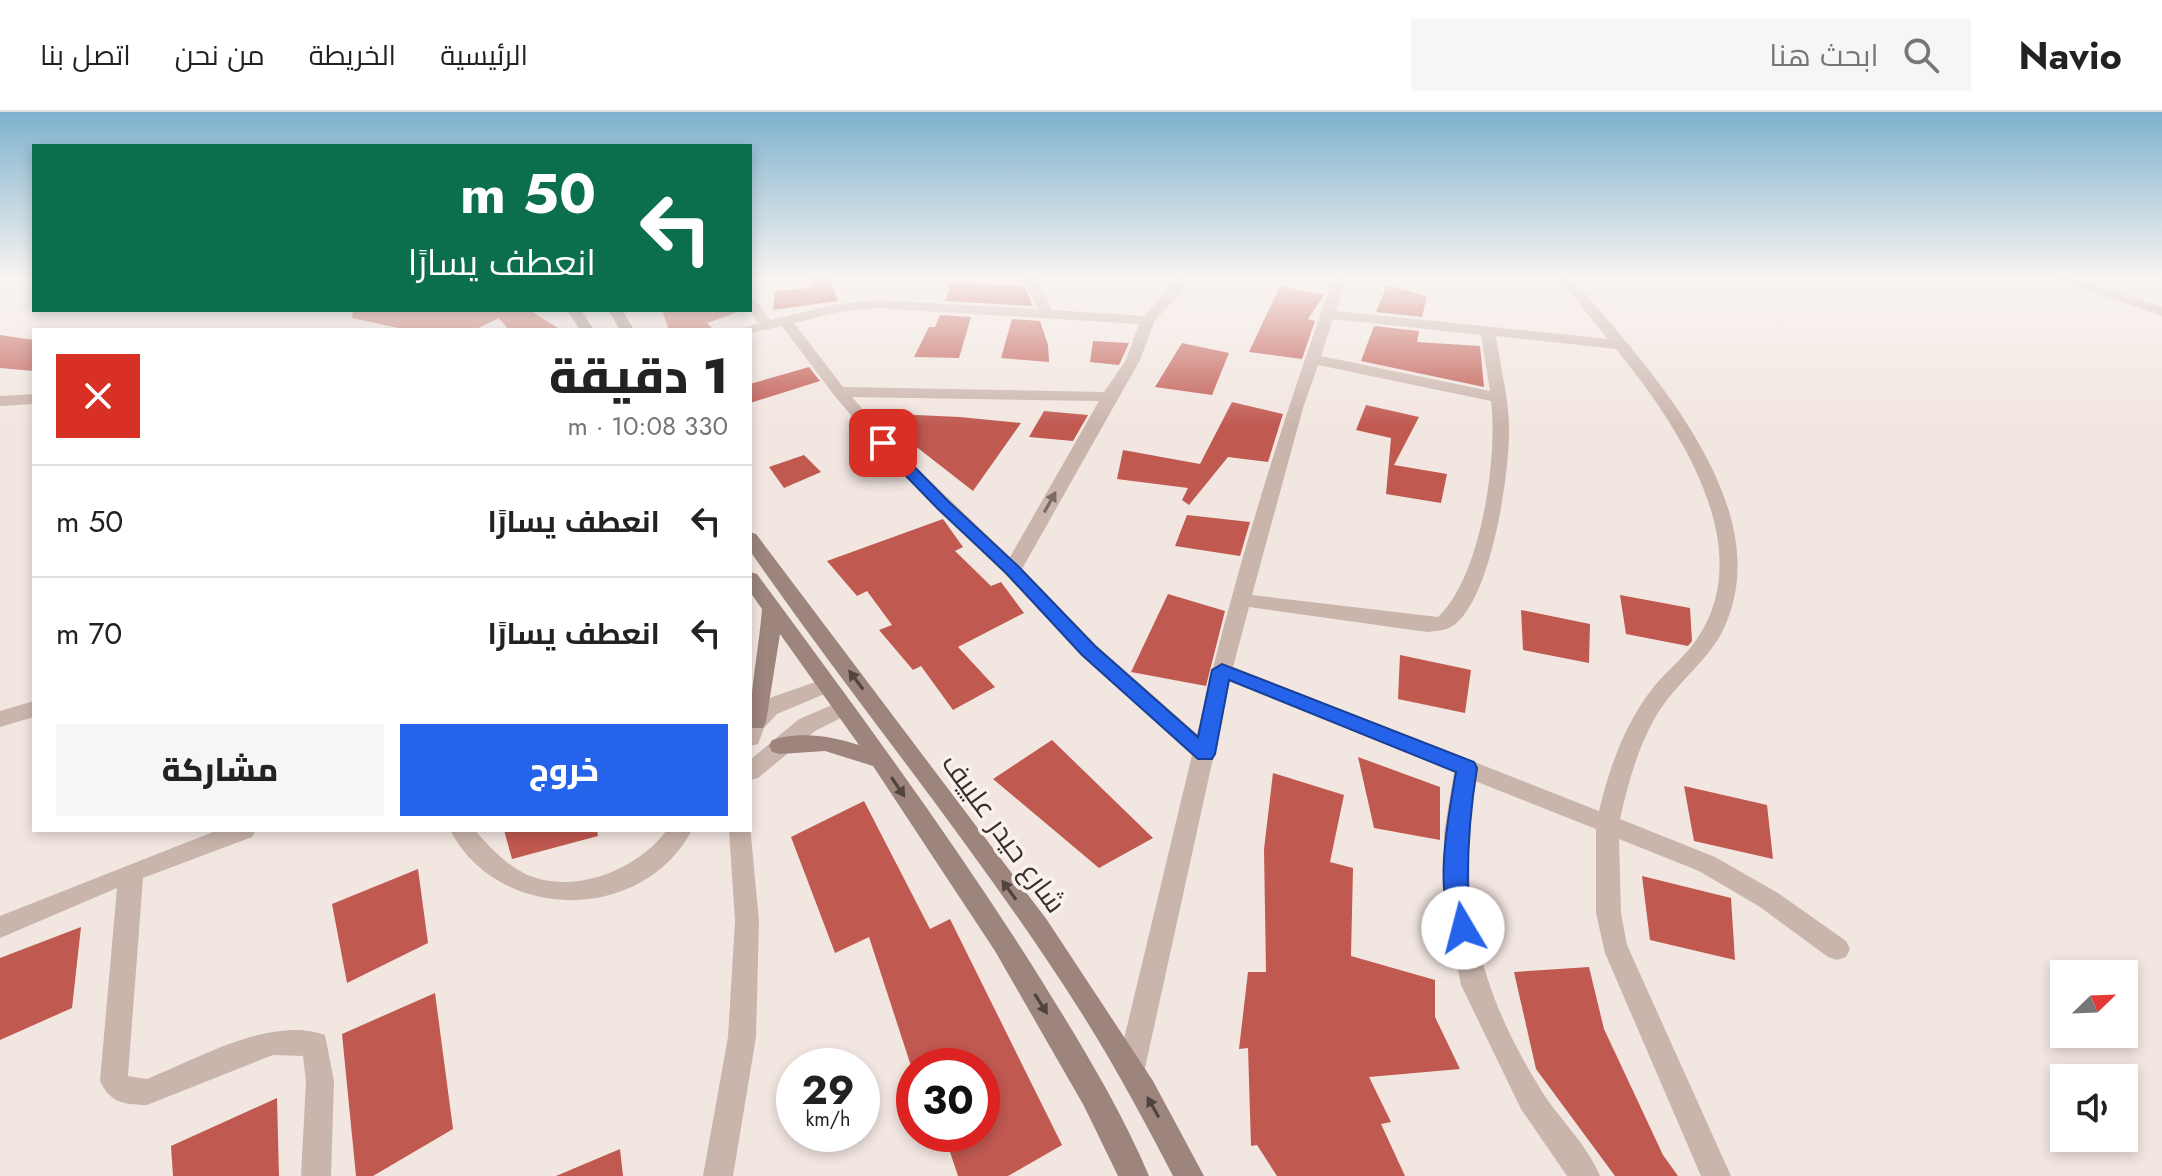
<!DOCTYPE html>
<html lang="ar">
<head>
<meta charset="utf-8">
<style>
	:root { --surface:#fff; --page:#f6f6f6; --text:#222; --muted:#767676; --line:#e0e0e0; --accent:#2563eb }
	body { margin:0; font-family:Jost,Cairo,sans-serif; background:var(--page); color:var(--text); direction:rtl; height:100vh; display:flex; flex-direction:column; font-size:30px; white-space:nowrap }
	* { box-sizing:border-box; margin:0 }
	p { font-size:26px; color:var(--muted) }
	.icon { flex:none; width:44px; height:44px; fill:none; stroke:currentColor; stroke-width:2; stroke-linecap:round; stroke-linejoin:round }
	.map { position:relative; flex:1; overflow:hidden; direction:ltr }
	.drawer { position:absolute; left:32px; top:216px; width:720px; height:504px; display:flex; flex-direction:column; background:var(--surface); border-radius:0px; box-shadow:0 4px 12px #0003; direction:rtl }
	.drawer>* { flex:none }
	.hud { position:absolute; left:32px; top:32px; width:720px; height:168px; border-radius:0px; box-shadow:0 4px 12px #0003; direction:rtl; background:#0b6e4f; color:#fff; overflow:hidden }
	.needle { width:52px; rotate:67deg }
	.controls { position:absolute; left:2050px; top:848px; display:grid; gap:16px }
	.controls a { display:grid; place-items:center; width:88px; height:88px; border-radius:0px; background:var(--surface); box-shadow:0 4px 12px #0003; font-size:40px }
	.speed { position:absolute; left:776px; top:936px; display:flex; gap:16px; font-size:40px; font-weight:700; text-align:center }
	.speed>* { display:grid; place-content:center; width:104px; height:104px; border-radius:50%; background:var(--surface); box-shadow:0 4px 12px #0003; line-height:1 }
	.speed small { font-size:20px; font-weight:400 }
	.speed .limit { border:12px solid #d22; background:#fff; color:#111 }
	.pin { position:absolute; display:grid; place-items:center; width:68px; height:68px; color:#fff; margin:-34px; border-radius:16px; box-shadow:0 4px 12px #0006 }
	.me { position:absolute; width:88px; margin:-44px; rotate:352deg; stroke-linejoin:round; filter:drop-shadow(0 0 6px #0008) }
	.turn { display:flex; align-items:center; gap:28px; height:168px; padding:0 24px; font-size:36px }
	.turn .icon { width:104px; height:104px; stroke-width:2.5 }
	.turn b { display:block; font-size:56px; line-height:68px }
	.round { display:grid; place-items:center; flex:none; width:84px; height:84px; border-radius:0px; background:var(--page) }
	.head { display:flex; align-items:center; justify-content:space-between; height:136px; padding:0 24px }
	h1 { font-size:48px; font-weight:800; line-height:60px }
	.button { display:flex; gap:16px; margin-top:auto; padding:16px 24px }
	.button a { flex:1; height:92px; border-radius:0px; background:var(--accent); color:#fff; font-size:32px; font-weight:800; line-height:92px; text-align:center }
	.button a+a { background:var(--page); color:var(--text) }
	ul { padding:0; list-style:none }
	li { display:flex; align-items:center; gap:24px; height:112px; padding:0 24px; border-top:2px solid var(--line) }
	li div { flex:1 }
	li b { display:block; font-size:30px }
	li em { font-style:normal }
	header { display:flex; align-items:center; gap:48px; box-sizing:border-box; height:112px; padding:0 40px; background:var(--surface); border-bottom:2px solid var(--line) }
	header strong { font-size:38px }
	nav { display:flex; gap:44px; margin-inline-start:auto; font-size:28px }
	.search { width:560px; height:72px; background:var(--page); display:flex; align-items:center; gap:20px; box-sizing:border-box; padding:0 28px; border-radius:0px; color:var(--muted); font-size:30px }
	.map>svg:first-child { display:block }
	.building { fill:#c05950 }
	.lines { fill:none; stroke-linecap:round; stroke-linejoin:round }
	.street { fill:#cab5ac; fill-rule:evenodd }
	.secondary { fill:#9d847d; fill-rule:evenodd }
	.oneway { fill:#7a6a64 }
	.oneway2 { fill:#51433f }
	.route { fill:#2563eb; stroke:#184099; stroke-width:2 }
	.labels { text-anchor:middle; stroke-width:7; stroke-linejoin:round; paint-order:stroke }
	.street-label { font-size:28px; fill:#382d2a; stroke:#f9f1ec }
</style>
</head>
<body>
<header>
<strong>Navio</strong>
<div class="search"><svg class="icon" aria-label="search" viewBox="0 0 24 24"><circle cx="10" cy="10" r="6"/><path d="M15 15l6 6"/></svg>ابحث هنا</div>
<nav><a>الرئيسية</a><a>الخريطة</a><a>من نحن</a><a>اتصل بنا</a></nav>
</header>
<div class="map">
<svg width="2162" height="1064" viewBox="0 0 2162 1064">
	<rect width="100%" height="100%" fill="#f2e6e0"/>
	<!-- building -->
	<path class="building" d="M811,165h18l9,24 -65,9 2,-19 36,-3z
		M951,171l71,3 1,-3 10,23 -88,-5z
		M1387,173l40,11 -5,21 -46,-5z
		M1280,174l44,9 -16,24 7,2 -13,38 -53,-7z
		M353,198h168l10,1 30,19h-52l-10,-12 -25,12h-66l-56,-12z
		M662,198h72l1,3 -28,10 7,7h-45z
		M940,203l31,2 -12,41 -45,-1 15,-30h6z
		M1012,207l28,2 8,24 1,17 -48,-4z
		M1374,214l45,5 -2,11 63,4 4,41 -123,-26z
		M0,223l34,5v31l-34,-3z
		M1093,229l36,2 -10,22 -29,-3z
		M1182,231l47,10 -17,42 -57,-8z
		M809,255l11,14 -70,22v-19z
		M1232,290l51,12 -15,48 -40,-5 -39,48 -7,-5 6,-12 -71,-9 6,-29 77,14z
		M1366,293l53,12 -25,48 53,9 -6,29 -55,-9 5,-56 -35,-8z
		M1044,299l44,4 -15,26 -44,-4z
		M873,301l87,4 61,6 -48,68z
		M804,343l17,17 -37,16 -15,-21z
		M1187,403l63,7 -10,34 -65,-10z
		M943,407l20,28 -8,4 36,35 10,-4 23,31 -66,34 37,40 -42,23 -32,-44 -8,4 -34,-40 13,-5 -25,-34 -10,5 -30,-35z
		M1168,482l57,17 -19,75 -75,-14z
		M1620,483l70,13 2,33 -4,5 -62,-12z
		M1521,498l69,14 -1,39 -66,-13z
		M1400,543l71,15 -6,43 -67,-14z
		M1052,628l101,98 -54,30 -106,-89z
		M1358,645l82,30v53l-66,-12z
		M1273,661l71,22 -14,67 23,6 -2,88 84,24v37l25,52 -91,8 22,45 -10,2 24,52h-128l-20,-31 -6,1 -3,-98 -9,1 9,-77h18l-2,-123z
		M1684,674l83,19 6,54 -79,-18z
		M864,689l66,128 20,-10 112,226 -54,31h-50l-14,-42h38v-68h-71l-42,-129 -34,16 -44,-116z
		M504,718h93l1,6 -86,23z
		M418,757l10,74 -81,40 -15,-79z
		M1642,764l89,22 4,62 -85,-20z
		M81,815l-9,81 -72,32v-82z
		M1589,855l15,62 59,126 15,21h-63l-79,-107 -22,-97z
		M435,881l18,136 -80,47h-17l-14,-142z
		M277,986l2,78h-106l-2,-30z
		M620,1037l3,27h-67z"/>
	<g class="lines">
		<!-- street -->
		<path class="street" d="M1023,165h14l15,33 92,6 24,-26 6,-13h14l-9,18 -24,25 -15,40 -118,209 74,76 101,89c36,-155 84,-311 137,-457h14l-12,34 272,28 -51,-62h14c75,88 216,235 149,359 -14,24 -37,43 -54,65 -25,34 -37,78 -46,118l95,38 63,36 68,48 4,8 -4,8 -9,3 -9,-3 -68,-50 -61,-36 -80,-32 2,74 6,32 104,231h-30l-96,-223 -9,-40v-84l-121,-48c-17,119 2,206 66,309 18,29 46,54 59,86h-33l-46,-67 -60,-124 -16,-85 -1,-67 10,-61 -224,-91 -85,387 -4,9 -10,4 -10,-4 -4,-9 75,-313 -110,-100 -77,-81 -113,-110 -58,-69 -52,-69 -32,7v-3h-12l20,-7 -9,-13 1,-12 5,1 15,21 68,-16 38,-4 162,9zM876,196l263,16 -13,36 -22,32 -261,-5 -49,-64 44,-11zM1333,207l148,16 9,56 -169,-35zM1496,224l120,13c58,71 142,193 84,285 -12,21 -33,36 -48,55 -27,35 -43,79 -53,122l-366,-144 16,-60 178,25c8,-1 17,-1 24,-5 40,-23 59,-155 58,-199 0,-31 -9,-61 -13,-92zM1318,253l173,36c7,57 -10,176 -53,216l-186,-22 51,-187zM852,285l247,4 -89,156 -106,-101z
			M2048,165h20l94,30v9z
			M34,282v10l-34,2v-10z
			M827,566l7,2 3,5 -3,5 -57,24 -13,14 -6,16 -8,2 3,-35 19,-14z
			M844,588l7,3 4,5 -4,5 -36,18 -57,47 -8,2v-20l49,-41z
			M34,589v16l-34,10v-16z
			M750,713l9,96 -3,116 -23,139h-30l25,-139 7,-116 -6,-91h21z
			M218,718h38l-4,7 -109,41 -15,198 19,3c50,-20 125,-64 178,-44l9,46 -3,95h-30l5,-95 -3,-25 -30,-1 -126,50c-22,0 -37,-2 -47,-24l17,-193 -117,50v-22z
			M450,718h25c15,18 35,39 58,47 47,16 106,-9 134,-47h25c-49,93 -193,94 -242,0z"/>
		<!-- secondary -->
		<path class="secondary" d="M567,198h14l13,20h-14z
			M608,198h14l12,20h-14z
			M750,420l6,2 291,386 106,161 51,95h-31c-28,-54 -57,-108 -89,-159 -102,-162 -225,-309 -334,-466z
			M750,460l7,2c97,132 196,265 283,404 39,63 80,129 109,198h-31l-34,-70 -89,-155 -122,-185 -48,-15 -45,3 -8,-2 -3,-6 3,-6c30,-9 58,-4 87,5l-79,-111 -14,88 -3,6h-13c0,-40 9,-79 12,-119l-12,-17z"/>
	</g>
	<!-- one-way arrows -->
	<defs><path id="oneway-solid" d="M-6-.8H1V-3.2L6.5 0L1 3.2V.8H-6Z" transform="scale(2)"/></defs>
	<use class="oneway" href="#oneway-solid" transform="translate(1050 390) rotate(-61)"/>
	<g class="oneway2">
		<use href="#oneway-solid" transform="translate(856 568) rotate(-127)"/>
		<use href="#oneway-solid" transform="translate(898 675) rotate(56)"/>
		<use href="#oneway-solid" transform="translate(1009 778) rotate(-126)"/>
		<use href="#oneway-solid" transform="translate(1041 892) rotate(58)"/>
		<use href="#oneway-solid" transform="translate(1153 995) rotate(-119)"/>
	</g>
	<!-- sky -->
	<linearGradient id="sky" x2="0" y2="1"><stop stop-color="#7eb2ce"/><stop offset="0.53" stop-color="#f9f4f1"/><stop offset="1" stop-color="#f9f4f1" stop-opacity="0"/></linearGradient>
	<rect width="2162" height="314" fill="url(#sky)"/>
	<!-- route -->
	<path class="route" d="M883,327l5,1 60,61 70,65 77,80 103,91 14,-67 10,-6 252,98 3,6c-7,43 -10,80 -9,125 0,14 9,29 3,42l-8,3 -8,-3c-22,-44 -7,-117 1,-163l-227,-92 -14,74 -3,5h-14l-116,-104 -76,-82 -69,-65 -59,-61 -2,-4z"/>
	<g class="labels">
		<!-- street labels -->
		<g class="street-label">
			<text transform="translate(1004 721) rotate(54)" y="10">شارع حيدر علييف</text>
		</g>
	</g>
</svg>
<div class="controls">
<a><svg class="needle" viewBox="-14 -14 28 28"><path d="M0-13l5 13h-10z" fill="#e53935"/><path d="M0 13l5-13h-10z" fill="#767676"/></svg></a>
<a><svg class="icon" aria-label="sound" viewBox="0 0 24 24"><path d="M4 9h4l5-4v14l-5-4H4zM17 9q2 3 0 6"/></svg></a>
</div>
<div class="speed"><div>29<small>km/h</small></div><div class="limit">30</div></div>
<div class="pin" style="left:883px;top:331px;background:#d93025"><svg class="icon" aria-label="arrive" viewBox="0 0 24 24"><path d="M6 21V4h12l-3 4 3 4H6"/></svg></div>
<svg class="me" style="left:1463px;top:816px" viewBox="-20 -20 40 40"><circle r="19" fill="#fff"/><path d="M0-13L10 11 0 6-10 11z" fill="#2563eb"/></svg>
<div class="hud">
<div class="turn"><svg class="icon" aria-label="left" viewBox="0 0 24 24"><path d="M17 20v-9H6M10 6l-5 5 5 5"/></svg><div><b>50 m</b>انعطف يسارًا</div></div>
</div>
<section class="drawer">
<div class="head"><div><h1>1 دقيقة</h1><p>330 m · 10:08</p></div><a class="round" style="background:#d93025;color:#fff"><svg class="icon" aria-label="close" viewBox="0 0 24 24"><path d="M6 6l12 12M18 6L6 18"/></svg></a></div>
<ul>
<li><svg class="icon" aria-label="left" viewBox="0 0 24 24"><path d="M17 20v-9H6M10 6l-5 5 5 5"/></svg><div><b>انعطف يسارًا</b></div><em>50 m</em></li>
<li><svg class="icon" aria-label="left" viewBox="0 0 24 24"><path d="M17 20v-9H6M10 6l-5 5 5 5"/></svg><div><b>انعطف يسارًا</b></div><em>70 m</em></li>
</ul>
<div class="button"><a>خروج</a><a>مشاركة</a></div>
</section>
</div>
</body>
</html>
